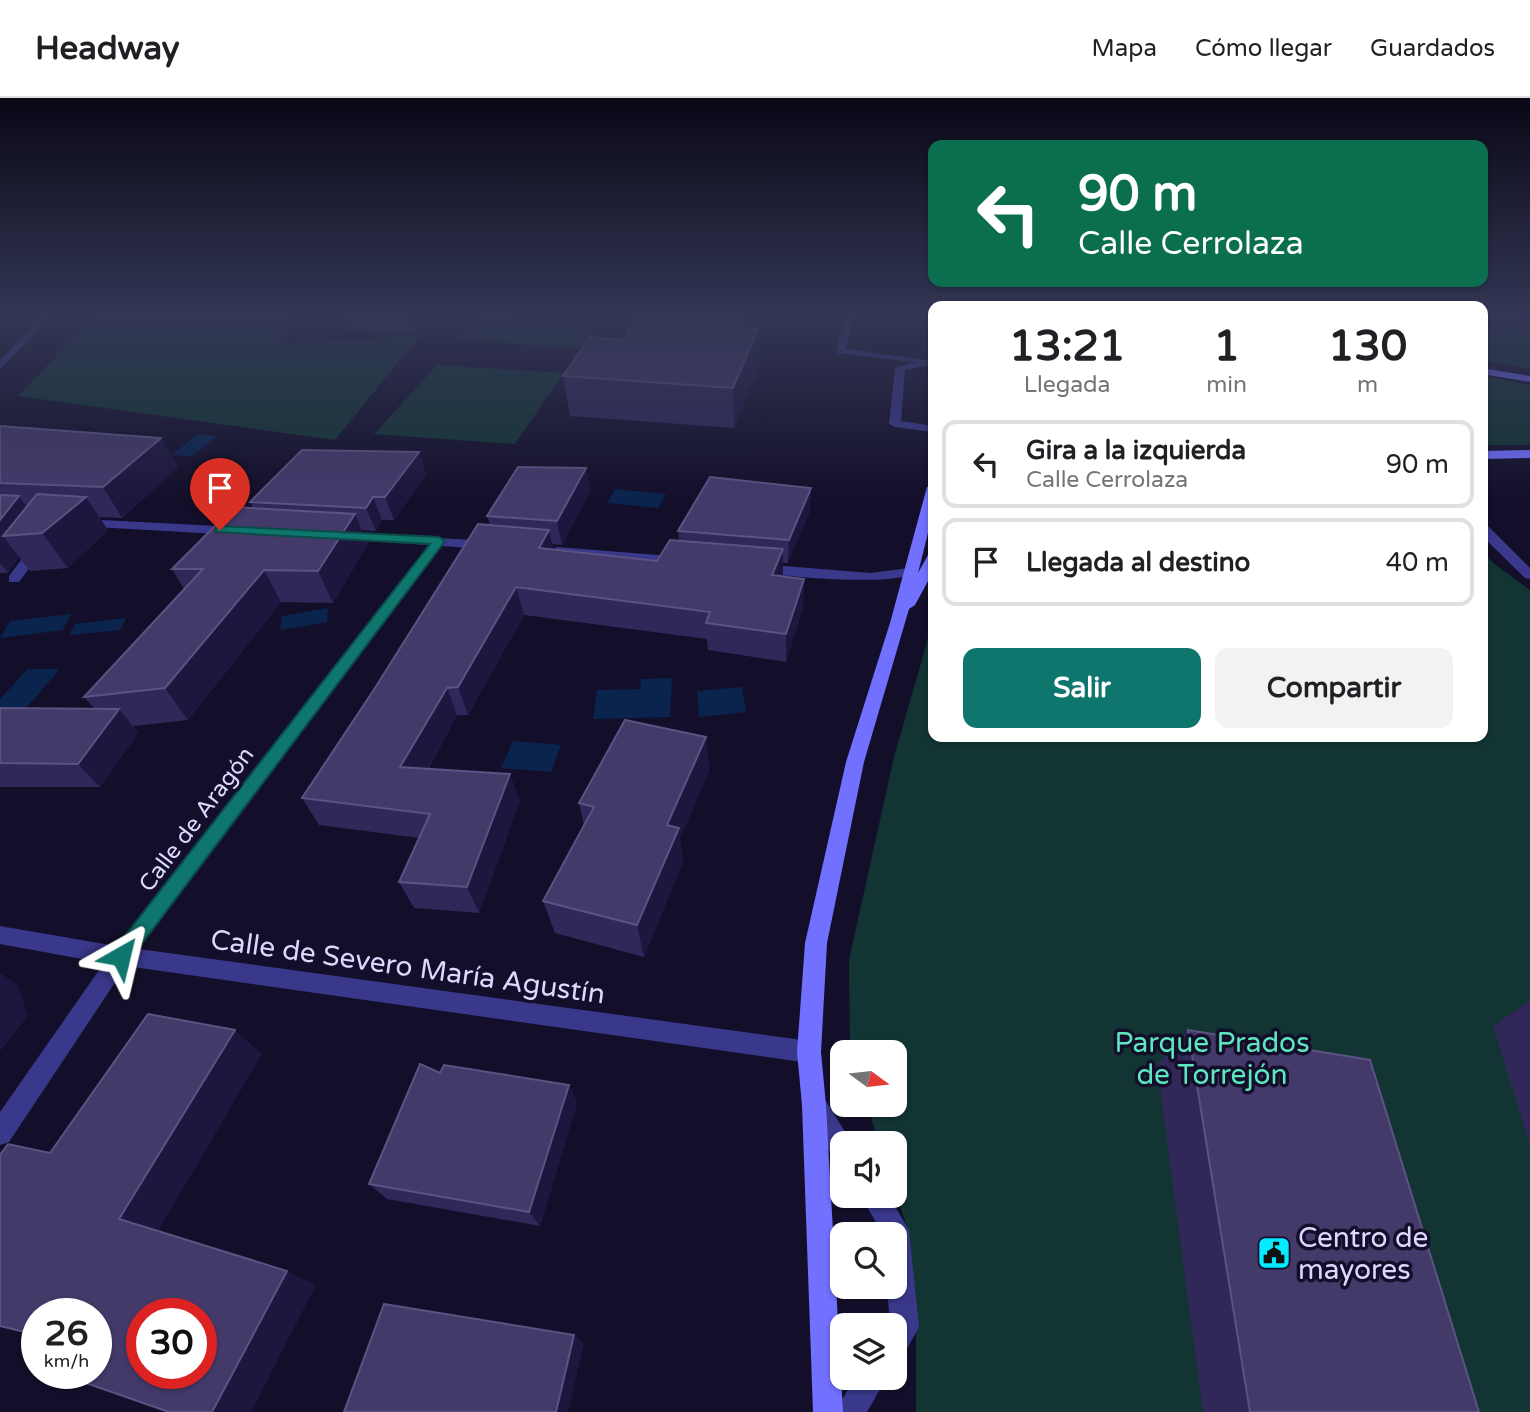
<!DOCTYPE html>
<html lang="es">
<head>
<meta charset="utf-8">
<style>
	:root { --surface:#fff; --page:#f2f2f2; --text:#202124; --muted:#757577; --line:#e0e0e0; --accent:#0f766e }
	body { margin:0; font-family:"Varela Round",sans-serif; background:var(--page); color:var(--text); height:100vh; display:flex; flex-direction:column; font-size:26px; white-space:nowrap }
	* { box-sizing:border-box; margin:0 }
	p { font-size:23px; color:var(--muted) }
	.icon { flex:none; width:38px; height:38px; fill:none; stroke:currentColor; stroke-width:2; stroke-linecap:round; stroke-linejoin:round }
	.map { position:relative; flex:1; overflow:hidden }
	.sheet { position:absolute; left:928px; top:203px; width:560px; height:441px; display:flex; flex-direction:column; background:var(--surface); border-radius:14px; box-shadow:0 2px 5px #0004 }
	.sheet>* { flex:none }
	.top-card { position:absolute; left:928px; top:42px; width:560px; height:147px; border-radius:14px; box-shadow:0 2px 5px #0004; background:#0b6e4f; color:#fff; overflow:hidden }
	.needle { width:46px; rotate:105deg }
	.buttons { position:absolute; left:830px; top:942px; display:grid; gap:14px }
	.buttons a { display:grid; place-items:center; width:77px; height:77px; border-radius:14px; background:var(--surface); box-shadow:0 2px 5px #0004; font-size:35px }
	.speed { position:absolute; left:21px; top:1200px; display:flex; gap:14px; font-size:35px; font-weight:700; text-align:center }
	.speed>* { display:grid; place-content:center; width:91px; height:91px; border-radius:50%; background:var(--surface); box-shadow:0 2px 5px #0004; line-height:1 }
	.speed small { font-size:18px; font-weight:400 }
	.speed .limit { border:10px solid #d22; background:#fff; color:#111 }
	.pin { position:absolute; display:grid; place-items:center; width:60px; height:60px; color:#fff; margin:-72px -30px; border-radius:50% 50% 50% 0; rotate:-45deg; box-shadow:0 0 7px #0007 }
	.pin .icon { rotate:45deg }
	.me { position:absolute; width:77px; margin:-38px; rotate:37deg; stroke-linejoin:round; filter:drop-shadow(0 0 5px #0008) }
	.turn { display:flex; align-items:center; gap:24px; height:147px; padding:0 35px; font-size:32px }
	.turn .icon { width:91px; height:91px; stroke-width:2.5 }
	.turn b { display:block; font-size:49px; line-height:60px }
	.eta { display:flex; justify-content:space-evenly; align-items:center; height:119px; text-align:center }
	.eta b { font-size:42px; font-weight:800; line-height:49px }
	.cta { display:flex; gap:14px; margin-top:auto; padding:14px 35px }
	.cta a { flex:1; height:80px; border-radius:14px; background:var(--accent); color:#fff; font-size:28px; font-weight:800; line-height:80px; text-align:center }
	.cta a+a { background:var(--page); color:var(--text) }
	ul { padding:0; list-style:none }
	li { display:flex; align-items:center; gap:21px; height:88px; margin:0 14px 10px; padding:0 21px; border:4px solid var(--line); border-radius:14px }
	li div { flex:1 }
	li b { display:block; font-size:26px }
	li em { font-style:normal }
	header { display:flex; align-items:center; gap:42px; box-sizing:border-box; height:98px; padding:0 35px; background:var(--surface); border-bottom:2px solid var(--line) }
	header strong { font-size:33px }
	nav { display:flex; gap:38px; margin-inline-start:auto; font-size:24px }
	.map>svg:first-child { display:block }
	.green { fill:#123533 }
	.water { fill:#0a244e }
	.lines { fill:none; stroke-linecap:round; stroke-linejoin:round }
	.service { fill:#3a388b; fill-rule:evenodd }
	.minor { fill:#3a388b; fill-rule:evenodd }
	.secondary { fill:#7170ff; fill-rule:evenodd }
	.wall { fill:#312759 }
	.shaded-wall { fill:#1d163e }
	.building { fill:#433a6a; stroke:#5b5382; stroke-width:2; fill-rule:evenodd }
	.route { fill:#0f766e; stroke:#0a4d48; stroke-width:2 }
	.labels { text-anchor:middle; stroke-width:7; stroke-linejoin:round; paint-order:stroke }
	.street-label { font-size:23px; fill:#dcd9ff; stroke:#130f2a }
	.near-street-label { font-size:28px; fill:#dcd9ff; stroke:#130f2a }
	.near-park-label { font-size:28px; fill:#5ee6c1; stroke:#130f2a }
	.near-poi-label { font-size:28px; fill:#dcd9ff; stroke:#130f2a; text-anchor:start }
</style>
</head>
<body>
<header>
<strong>Headway</strong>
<nav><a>Mapa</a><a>Cómo llegar</a><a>Guardados</a></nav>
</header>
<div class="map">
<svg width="1530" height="1314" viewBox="0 0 1530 1314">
	<rect width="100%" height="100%" fill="#130f2a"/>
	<!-- green -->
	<path class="green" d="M94,218h200l-15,28 140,-8 -84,104 -317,-44z
		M483,218h12l103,8 -20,25 -119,-10z
		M1482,218h37l11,5v48l-48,-9z
		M437,267l127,8 -49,71 -141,-10z
		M1482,278l48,9v60h-48z
		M1482,453l11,12 37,27v822h-614v-82l-10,-106 -12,-37v-44h-15l-12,-39h27v-52h-44l-1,-92 45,-203 39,-136v116h549z"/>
	<!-- water -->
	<path class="water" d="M198,336l20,2 -26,20 -20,-1z
		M615,391l51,5 -8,14 -51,-5z
		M328,510l-1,14 -47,8 2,-14z
		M71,516l-8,16 -63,8 10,-17z
		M126,520l-6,12 -51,5 6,-11z
		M28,571h32l-39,45h-21v-15z
		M672,580l-2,39 -77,2 4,-29 43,-1 1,-10z
		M742,589l4,25 -47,5 -2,-26z
		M513,643l48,4 -10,27 -50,-4z"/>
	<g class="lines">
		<!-- service -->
		<path class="service" d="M845,218h10l-10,33 81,11 7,-2v6l-28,6 -4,51 32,5v6l-38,-5 -6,-3 6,-56 18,-6 -77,-9z
			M38,445l7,4 -26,35h-10v-6l24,-32z
			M815,997l9,3 28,45h-10v17l-9,-3 -30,-50 3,-9z
			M860,1097h28l21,35 10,97 -15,27 -10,4v-33h-4l-3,-39h7v-52h-11z
			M855,1279h32l-20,35h-32z"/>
		<!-- minor -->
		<path class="minor" d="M43,218h10l-53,53v-9z
			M82,421l154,8 7,4 -7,4 -159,-9 -2,-3z
			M1482,426l5,1 43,43v11l-5,-1 -43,-42z
			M341,434l146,9 7,4 -7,4 -45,-3 -303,403 670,92 8,3 4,8 -4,8 -8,3 -683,-97 -117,176 -9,3v-33l104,-149 -104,-19v-18l116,20 313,-401 -93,-6 -2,-3z
			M557,449l126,10 7,4 -7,4 -131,-11 -2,-3z
			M759,466l112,9 38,-5 7,4c-17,15 -136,5 -162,-1v-6z"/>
		<!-- secondary -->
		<path class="secondary" d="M1482,270l48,8v6l-48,-8z
			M1530,352v8l-48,1v-8z
			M933,385v30l-15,60 10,-18 5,-1v18l-18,33 -6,4 -45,153 -37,181 -6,109 5,53 17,307h-30l-11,-307 -5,-53 8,-109 41,-181 44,-139 37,-136z"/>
	</g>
	<!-- wall -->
	<path class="wall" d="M343,218h83l-13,16 -65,-2z
		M638,218h124l-6,13 2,39 -24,60 -164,-12 -7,-40 60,-36z
		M0,328l161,12 17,29 -56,51 -23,-1 9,13 -40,38 -38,3 -11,-14 -11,16h-8z
		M419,354l7,23 -32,45h-12l-6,11 -14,-1 6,14 -35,59 -52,-1 -93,118 -55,6 5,7 -38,54h-100v-79h94l-10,-11 100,-108 -12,-20 81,-61 -3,-6z
		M586,370l4,23 -28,54 -10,-1 1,6 104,11 22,-21 -1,-9 133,-43 -1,23 -22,52h-5v13l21,3 -1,28 -17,55 -78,-12 -1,-11 -183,-24 -56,100h-11l-29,54 92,32 -41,112 -65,-5 -15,-26 20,-44 -100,-13 -17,-27 188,-273 -3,-9z
		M706,639l3,34 -29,67 3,23 -39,96 -89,-24 -12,-32 41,-76 -5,-22z
		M1530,903v144l-37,-119z
		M1188,932l291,382h-276l-46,-347z
		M440,975l129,12 8,18 -37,123 -153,-27 -18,-15z"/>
	<!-- shaded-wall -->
	<path class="shaded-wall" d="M408,218h18l-13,16z
		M744,218h18l-23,50 -1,-38z
		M758,231v39l-24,60 -1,-40z
		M161,340l17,29 -56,51 -19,-31z
		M419,354l7,23 -32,45 -9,-23z
		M586,370l4,23 -28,54 -5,-24z
		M811,390l-1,23 -22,52 1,-23z
		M19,398l22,31 -38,9 16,21 -11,16 -8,-10v-43z
		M86,399l22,33 -40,38 -26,-35z
		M373,399l9,23 -6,11 -10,-23z
		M355,416l13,30 -35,59 -15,-32z
		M549,432l6,27 -16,-9z
		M783,451v27l-11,-1z
		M264,472l17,32 -93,118 -23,-32z
		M804,481l-1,28 -17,55v-28z
		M516,489l8,28 -56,100 -10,-28z
		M447,590l10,27 -44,79 -13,-27z
		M119,611l19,24 -38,54 -22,-23z
		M706,639l3,34 -29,67 3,23 -39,96 -7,-32 30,-100z
		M510,676l10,27 -41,112 -12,-26z
		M0,875l18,12 10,31 -28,35z
		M235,932l27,24 -106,181 -37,-16z
		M569,987l8,18 -37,123 -11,-14z
		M287,1173l29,14 -65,127h-39z
		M574,1237l10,9 -16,68h-12z"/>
	<!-- building -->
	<path class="building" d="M638,218h106l-6,12 20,1 -25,59 -170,-12 27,-39 33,3z
		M0,328l161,12 -58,49 -103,-4z
		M302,352l117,2 -34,45h-12l-7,11 -116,-6z
		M518,369l68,1 -29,53 -70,-5z
		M710,379l101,11 -22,52 -111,-9z
		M37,396l49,3 -44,36 -39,3z
		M0,397l19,1 -19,24z
		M234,409l121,7 -37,57 -54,-1 -99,118 -81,9 119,-128h-31z
		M478,426l71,6 -10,18 118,13 13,-21 113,9 -11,26 32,4 -18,55 -80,-11 4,-11 -194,-25 -58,100 -11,1 -47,79 110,7 -43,113 -68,-5 31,-68 -128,-16 73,-110z
		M0,610l119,1 -41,55 -78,-1z
		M625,622l81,17 -39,88 12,3 -42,97 -94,-24 51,-94 -15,-4z
		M148,916l87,16 -116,189 168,52 -75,141h-43l-109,-38h36v-60h-59v21l-37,-9v-171l8,-11 42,9zM142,1216h59v60h-59z
		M1188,932l182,30 109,352h-229z
		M420,966l20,9 4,-8 125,20 -40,127 -160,-28z
		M384,1206l190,31 -18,77h-212z"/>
	<!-- sky -->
	<linearGradient id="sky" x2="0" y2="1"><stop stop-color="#0a0817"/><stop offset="0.54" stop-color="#333755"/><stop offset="1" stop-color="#333755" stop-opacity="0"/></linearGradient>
	<rect width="1530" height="402" fill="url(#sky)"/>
	<!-- route -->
	<path class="route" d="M220,428l219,11 6,4 -317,421 -7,3 -7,-3 -2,-6 2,-6 316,-406 -214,-12v-5z"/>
	<!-- icons -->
	<defs>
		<symbol id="civic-square" viewBox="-11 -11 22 22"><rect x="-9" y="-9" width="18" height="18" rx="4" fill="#05eaff" stroke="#130f2a"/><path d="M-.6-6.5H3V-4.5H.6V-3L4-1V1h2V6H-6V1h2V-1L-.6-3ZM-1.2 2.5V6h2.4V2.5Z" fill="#111"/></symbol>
	</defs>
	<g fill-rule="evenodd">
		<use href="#civic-square" x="1255" y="1136" width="38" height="38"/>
	</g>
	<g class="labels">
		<!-- street labels -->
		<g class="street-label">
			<text transform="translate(196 721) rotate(-53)" y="8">Calle de Aragón</text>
		</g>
		<!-- near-street labels -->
		<g class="near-street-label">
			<text transform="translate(408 868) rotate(8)" y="10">Calle de Severo María Agustín</text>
		</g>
		<!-- near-park labels -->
		<g class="near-park-label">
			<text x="1212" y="954">Parque Prados<tspan x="1212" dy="32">de Torrejón</tspan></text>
		</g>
		<!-- near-poi labels -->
		<g class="near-poi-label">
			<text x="1298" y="1149">Centro de<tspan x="1298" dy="32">mayores</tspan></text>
		</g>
	</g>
</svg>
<div class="buttons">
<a><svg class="needle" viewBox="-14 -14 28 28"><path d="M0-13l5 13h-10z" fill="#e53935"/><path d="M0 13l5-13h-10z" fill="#757577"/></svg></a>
<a><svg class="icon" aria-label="sound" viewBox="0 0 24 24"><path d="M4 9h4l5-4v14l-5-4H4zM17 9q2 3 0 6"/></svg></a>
<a><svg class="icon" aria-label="search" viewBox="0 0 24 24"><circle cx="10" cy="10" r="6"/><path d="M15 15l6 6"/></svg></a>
<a><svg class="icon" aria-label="layers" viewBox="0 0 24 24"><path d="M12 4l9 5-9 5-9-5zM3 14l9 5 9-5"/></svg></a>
</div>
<div class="speed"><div>26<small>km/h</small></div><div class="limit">30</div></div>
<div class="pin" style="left:220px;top:432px;background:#d93025"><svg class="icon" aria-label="arrive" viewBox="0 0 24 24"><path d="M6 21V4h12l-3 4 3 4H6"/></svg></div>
<svg class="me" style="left:121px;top:858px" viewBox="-20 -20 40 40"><path d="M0-17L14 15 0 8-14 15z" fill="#0f766e" stroke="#fff" stroke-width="4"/></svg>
<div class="top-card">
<div class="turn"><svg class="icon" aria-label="left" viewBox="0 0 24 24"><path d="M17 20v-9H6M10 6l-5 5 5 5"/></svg><div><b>90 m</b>Calle Cerrolaza</div></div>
</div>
<section class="sheet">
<div class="eta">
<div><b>13:21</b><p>Llegada</p></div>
<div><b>1</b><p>min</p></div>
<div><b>130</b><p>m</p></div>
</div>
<ul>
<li><svg class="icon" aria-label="left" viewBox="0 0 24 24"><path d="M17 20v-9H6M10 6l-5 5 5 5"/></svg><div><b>Gira a la izquierda</b><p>Calle Cerrolaza</p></div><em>90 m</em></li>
<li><svg class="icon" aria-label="arrive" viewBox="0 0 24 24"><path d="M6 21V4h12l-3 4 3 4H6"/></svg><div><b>Llegada al destino</b></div><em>40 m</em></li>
</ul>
<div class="cta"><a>Salir</a><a>Compartir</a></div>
</section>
</div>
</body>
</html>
